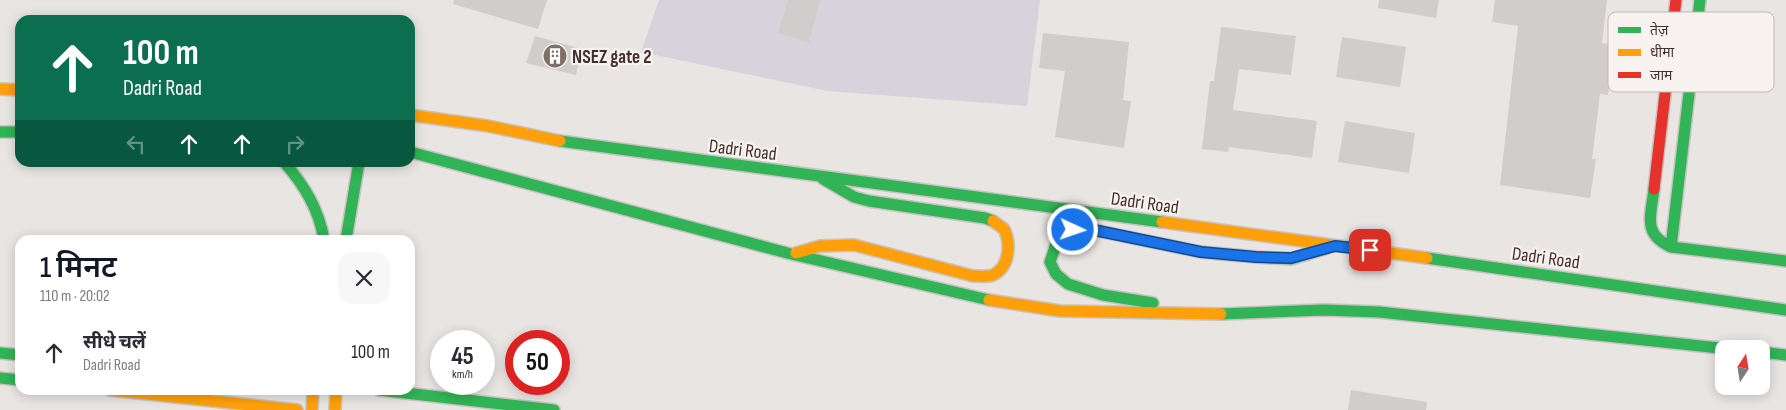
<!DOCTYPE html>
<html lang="hi">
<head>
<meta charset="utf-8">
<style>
	:root { --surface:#fff; --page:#f7f7f7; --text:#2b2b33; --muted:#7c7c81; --accent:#111827 }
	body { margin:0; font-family:"Sofia Sans Condensed","Noto Sans Devanagari",sans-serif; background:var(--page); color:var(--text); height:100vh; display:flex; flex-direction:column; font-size:19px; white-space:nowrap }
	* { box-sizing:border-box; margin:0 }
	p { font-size:16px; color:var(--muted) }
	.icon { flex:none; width:28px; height:28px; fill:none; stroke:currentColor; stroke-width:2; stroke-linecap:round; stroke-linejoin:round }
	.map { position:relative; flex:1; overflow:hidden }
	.side { position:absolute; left:15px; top:235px; width:400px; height:160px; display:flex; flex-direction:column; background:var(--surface); border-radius:15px; box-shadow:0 2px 12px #0003 }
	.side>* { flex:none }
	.banner { position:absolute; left:15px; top:15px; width:400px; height:152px; border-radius:15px; box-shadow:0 2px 12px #0003; background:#0b6e4f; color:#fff; overflow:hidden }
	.needle { width:32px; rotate:12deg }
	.fabs { position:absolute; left:1715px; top:340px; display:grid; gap:10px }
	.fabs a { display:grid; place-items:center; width:55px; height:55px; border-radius:10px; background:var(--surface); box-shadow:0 2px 12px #0003; font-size:25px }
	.speed { position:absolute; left:430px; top:330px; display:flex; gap:10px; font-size:25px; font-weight:700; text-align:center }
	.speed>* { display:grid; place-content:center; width:65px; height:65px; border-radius:50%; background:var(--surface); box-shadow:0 2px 12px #0003; line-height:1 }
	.speed small { font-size:12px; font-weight:400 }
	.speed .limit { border:8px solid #d22; background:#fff; color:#111 }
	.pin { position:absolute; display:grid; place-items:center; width:42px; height:42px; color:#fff; margin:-21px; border-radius:10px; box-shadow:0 2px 8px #0006 }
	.me { position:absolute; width:55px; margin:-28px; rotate:93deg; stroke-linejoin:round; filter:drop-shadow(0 0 4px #0008) }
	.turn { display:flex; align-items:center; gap:18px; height:105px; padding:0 25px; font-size:22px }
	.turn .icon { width:65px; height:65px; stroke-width:2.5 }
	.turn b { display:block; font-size:35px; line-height:42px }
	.lanes { display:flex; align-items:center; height:48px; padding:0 25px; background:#0003; justify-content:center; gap:25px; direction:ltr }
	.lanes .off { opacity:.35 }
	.round { display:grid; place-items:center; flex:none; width:52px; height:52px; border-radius:15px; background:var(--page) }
	.overview { display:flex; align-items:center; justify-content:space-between; height:85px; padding:0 25px }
	h1 { font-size:30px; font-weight:600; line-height:38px; color:var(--accent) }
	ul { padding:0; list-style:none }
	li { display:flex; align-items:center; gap:15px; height:65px; padding:0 25px }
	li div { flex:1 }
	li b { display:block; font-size:19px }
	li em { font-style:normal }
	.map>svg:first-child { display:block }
	.green { fill:#d7d2db }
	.building { fill:#d1cdcc }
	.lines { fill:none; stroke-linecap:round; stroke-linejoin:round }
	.fast-casing { stroke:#c7c3c1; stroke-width:14 }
	.slow-casing { stroke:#c7c3c1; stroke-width:14 }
	.jam-casing { stroke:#c7c3c1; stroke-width:14 }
	.fast { stroke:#30b455; stroke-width:11 }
	.slow { stroke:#ff9f0a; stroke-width:11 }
	.jam { stroke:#e5322d; stroke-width:11 }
	.route-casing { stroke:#114b97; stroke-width:12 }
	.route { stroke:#1a73e8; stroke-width:9 }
	.labels { text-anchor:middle; stroke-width:4.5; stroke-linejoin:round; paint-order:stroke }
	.poi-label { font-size:19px; font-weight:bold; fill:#443028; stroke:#f8f3f1; text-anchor:start }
	.street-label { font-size:19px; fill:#443028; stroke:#f8f3f1 }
	.key { fill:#f8f3f1; stroke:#c2b8b5; stroke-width:1 }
	.key-label { font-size:14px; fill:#443028 }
</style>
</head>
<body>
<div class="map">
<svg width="1786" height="410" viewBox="0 0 1786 410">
	<rect width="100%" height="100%" fill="#e9e5e3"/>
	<!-- green -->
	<path class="green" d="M659,0h381l-13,106 -200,-15 -186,-39z"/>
	<!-- building -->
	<path class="building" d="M454,0h93l-9,29 -85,-25z
		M788,0h32l-11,42 -31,-9z
		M1379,0h60l-3,18 -58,-10z
		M1495,0h112l-5,43 12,2 -6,50 -8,-1 -8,65h4l-6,39 -90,-13 18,-159 -26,-4z
		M1221,27l75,9 -5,39 -52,-6 -6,41 84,11 -5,37 -83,-11 -1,5 -26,-3 8,-68h4z
		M1043,33l86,9 -6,58 8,1 -7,47 -69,-11 10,-66 -26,-3z
		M535,36l47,13 -6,26 -50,-12z
		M1342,37l64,10 -6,40 -64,-10z
		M1345,121l70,12 -6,40 -71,-11z
		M1351,390l76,12 -1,8h-78z"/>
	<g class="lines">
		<defs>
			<path id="fast" d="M0,132h20
				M560,141l602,81
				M410,152l381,102 198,46
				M284,162c20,23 35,47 40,78
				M823,179l31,18 15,4 116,17 8,3
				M1654,189c-3,27 -12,45 17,58l115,14
				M346,240l13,-78
				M1671,247l29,-247
				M1427,258l359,52
				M1153,303l-50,-8 -35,-11 -12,-10 -6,-12 7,-21 11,-9 21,-3 112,23 55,5 35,2 36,-11
				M1221,314l103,-4 55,2 350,37
				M1761,352l25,3
				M0,353l20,2
				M0,378l20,2
				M379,390l175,20"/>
			<path id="slow" d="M0,89l20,1
				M410,115l78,11 72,15
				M1162,222l265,36
				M796,253l24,-7 34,-1 119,31c6,0 14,1 20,-1 17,-8 18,-32 11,-46l-11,-8
				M989,300l71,11 161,3
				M110,390l187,20
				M312,410l1,-20
				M335,410l1,-20"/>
			<path id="jam" d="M1654,189l22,-189"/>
		</defs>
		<!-- fast casing -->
		<use href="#fast" class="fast-casing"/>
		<!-- slow casing -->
		<use href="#slow" class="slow-casing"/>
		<!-- jam casing -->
		<use href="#jam" class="jam-casing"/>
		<!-- fast -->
		<use href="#fast" class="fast"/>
		<!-- slow -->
		<use href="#slow" class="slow"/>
		<!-- jam -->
		<use href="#jam" class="jam"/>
	</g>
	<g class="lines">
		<defs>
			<path id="route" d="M1073,230l16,-1 112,23 55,5 35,1 44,-12 35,4"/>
		</defs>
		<!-- route casing -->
		<use href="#route" class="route-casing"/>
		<!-- route -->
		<use href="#route" class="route"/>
	</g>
	<!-- icons -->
	<defs>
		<symbol id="building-disc" viewBox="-11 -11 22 22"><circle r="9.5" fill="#7e6f69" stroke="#f8f3f1"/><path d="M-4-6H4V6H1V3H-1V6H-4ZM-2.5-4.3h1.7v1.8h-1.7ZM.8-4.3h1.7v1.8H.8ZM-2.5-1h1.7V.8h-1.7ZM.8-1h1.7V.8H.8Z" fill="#fff"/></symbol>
	</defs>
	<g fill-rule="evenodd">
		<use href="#building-disc" x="541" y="42" width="28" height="28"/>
	</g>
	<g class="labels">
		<!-- poi labels -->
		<g class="poi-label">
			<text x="572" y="63">NSEZ gate 2</text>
		</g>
		<!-- street labels -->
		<g class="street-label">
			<text transform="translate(743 149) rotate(7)" y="7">Dadri Road</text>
			<text transform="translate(1145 202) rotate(8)" y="7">Dadri Road</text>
			<text transform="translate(1546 257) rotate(8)" y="7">Dadri Road</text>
		</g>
	</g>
	<!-- legend -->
	<rect x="1608" y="12" width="166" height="80" rx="8" class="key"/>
	<rect x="1618" y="27" width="23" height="6" fill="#30b455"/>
	<rect x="1618" y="49" width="23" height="7" fill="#ff9f0a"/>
	<rect x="1618" y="72" width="23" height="6" fill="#e5322d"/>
	<g class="key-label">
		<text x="1650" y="35">तेज़</text>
		<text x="1650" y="57">धीमा</text>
		<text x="1650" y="80">जाम</text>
	</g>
</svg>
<div class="fabs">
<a><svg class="needle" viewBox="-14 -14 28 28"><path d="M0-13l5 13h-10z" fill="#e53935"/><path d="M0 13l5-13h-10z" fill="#7c7c81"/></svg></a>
</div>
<div class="speed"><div>45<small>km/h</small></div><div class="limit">50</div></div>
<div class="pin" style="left:1370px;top:250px;background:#d93025"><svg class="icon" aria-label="arrive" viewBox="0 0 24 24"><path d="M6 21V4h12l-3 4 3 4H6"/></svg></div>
<svg class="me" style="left:1073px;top:230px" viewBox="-20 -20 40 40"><circle r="17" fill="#1a73e8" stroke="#fff" stroke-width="3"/><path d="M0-11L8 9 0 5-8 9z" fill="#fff"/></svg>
<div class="banner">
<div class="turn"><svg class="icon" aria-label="ahead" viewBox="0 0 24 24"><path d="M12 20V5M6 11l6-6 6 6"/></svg><div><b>100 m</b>Dadri Road</div></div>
<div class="lanes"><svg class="icon off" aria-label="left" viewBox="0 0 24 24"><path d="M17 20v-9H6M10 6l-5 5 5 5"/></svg><svg class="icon" aria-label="ahead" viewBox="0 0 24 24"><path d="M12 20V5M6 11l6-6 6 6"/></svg><svg class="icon" aria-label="ahead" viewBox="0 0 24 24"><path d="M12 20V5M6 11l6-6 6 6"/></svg><svg class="icon off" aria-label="right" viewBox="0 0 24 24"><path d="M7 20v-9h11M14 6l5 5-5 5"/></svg></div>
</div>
<section class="side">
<div class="overview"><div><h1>1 मिनट</h1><p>110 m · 20:02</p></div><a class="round"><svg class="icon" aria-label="close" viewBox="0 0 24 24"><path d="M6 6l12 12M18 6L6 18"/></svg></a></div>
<ul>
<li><svg class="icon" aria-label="ahead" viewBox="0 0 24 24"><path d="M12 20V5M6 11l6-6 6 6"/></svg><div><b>सीधे चलें</b><p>Dadri Road</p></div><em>100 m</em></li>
</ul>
</section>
</div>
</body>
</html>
